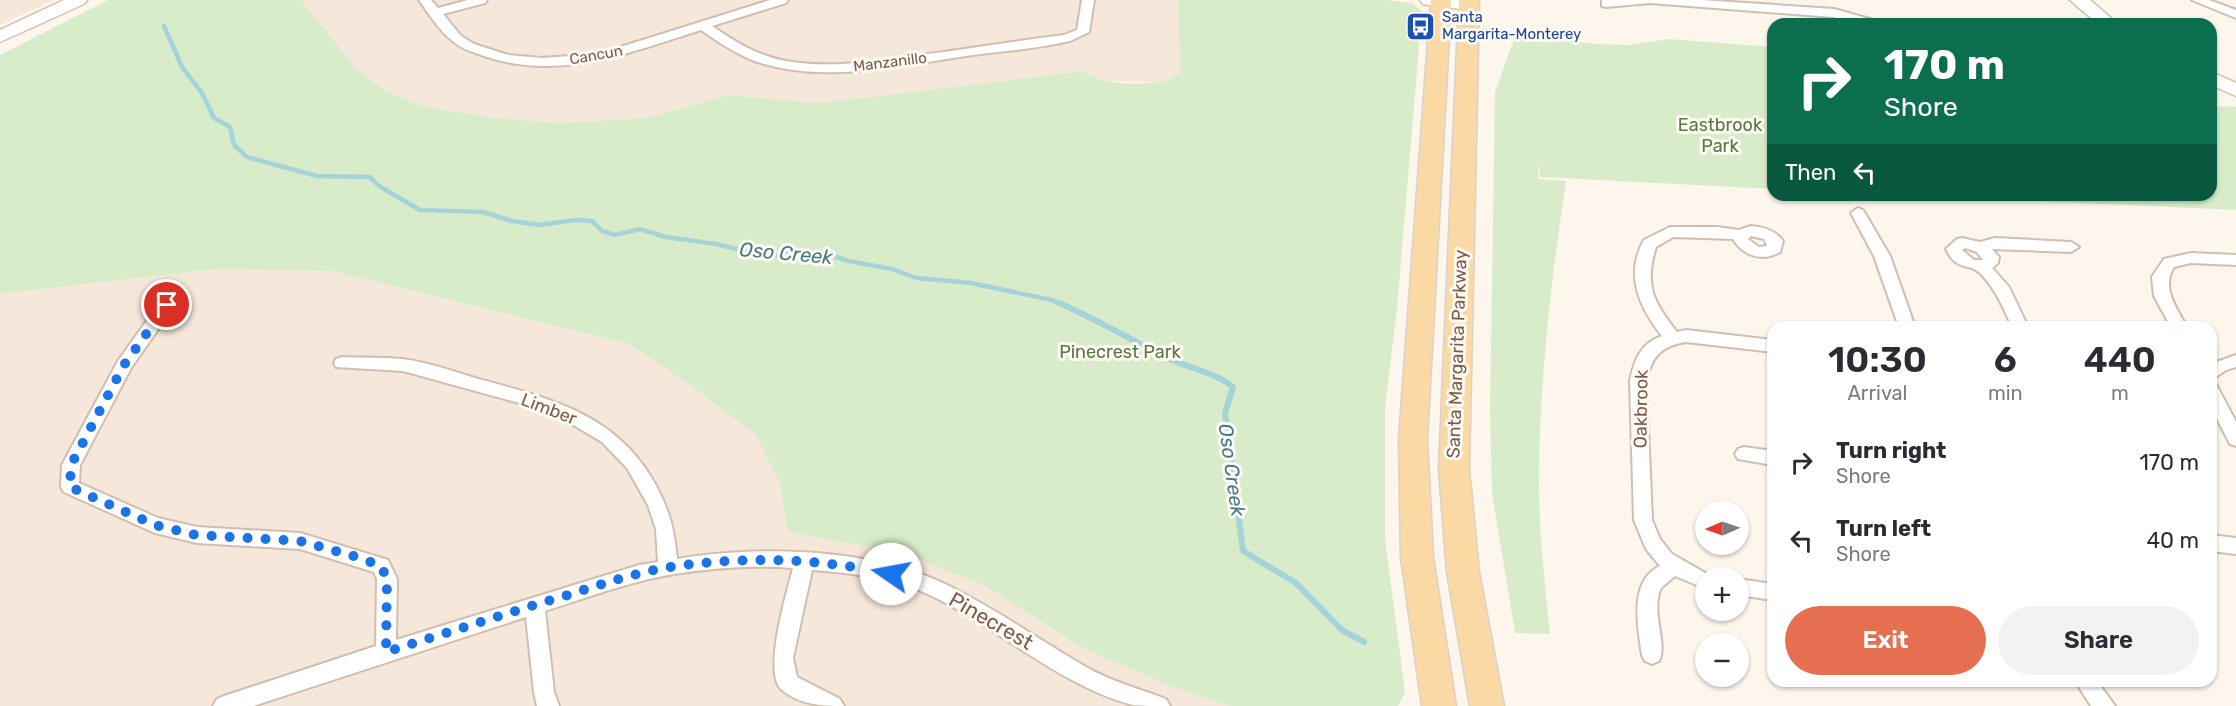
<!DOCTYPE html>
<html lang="en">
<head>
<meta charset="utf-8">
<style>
	:root { --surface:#fff; --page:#f2f2f3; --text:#2b2b33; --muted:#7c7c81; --accent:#e76f51 }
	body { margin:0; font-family:Rubik,sans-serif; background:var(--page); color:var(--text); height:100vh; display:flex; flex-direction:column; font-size:22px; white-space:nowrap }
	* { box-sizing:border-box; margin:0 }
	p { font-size:20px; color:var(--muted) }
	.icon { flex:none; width:33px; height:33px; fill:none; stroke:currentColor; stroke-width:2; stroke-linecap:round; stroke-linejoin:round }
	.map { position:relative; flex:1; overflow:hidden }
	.details { position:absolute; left:1767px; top:321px; width:450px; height:366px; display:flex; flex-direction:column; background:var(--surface); border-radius:18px; box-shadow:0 2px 4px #0004 }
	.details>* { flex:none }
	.banner { position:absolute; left:1767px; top:18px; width:450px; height:183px; border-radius:18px; box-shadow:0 2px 4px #0004; background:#0b6e4f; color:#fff; overflow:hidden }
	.needle { width:39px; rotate:268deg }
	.buttons { position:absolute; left:1695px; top:501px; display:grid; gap:12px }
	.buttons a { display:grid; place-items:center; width:54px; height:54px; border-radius:50%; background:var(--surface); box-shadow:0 2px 4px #0004; font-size:30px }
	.pin { position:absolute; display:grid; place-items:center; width:51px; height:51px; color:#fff; margin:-26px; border:3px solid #fff; border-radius:50%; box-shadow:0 2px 6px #0007 }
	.me { position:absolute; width:66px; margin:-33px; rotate:282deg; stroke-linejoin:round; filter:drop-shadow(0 0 4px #0008) }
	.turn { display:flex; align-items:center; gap:21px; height:126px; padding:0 18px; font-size:27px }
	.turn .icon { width:78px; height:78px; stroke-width:2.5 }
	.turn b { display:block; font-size:42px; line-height:51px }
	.then { display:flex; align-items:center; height:57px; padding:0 18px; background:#0003; gap:12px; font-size:22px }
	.eta { display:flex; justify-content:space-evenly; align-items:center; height:102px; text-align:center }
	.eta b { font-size:36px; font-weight:600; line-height:42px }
	.action { display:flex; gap:12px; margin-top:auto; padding:12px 18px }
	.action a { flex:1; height:69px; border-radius:36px; background:var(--accent); color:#fff; font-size:24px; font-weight:600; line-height:69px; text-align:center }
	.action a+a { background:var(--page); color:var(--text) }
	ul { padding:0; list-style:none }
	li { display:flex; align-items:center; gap:18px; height:78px; padding:0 18px }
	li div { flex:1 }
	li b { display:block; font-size:22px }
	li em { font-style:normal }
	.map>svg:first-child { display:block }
	.residential { fill:#f5e8da }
	.green { fill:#d8ecc9 }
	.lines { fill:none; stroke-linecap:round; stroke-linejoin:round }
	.stream-far1 { stroke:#a5d3da; stroke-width:4.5 }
	.stream { stroke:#a5d3da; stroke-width:6 }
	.street-casing { stroke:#d1beb0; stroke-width:4 }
	.secondary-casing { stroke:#d6c0b0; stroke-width:3 }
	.primary-casing { stroke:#dad1cd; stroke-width:3 }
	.street { fill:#fff; fill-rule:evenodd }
	.secondary { fill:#fff; fill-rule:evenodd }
	.primary { fill:#fbd9a5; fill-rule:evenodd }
	.route { stroke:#1a73e8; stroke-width:10; stroke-dasharray:0 18 }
	.labels { text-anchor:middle; stroke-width:6; stroke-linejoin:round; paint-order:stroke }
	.far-transit-label { font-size:15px; fill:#164399; stroke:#fffaf3; text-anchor:start }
	.far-street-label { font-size:15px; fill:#7a5c4d; stroke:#fffaf3 }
	.park-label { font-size:18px; fill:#537a41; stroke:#fffaf3 }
	.street-label { font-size:18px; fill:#7a5c4d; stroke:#fffaf3 }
	.water-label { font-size:20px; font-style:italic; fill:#437c86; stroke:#fffaf3 }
	.near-street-label { font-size:21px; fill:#7a5c4d; stroke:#fffaf3 }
</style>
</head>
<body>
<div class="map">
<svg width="2236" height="706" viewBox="0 0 2236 706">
	<rect width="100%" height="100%" fill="#fdf6ec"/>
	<!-- residential -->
	<path class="residential" d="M0,0h54l-54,25z
		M301,0h877l2,73 -20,9h-25l-30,-1 -12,-3 -10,-7 -262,32 -93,-8 -82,23 -89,5 -73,-6 -61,-11 -39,-16 -26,-20z
		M216,269l116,2 297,73 62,42 65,49 24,48 9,49 115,21 81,33 103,65 92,39 52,16h-1232v-412z"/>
	<!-- green -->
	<path class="green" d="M108,0h193l57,70 26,20 39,16 62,11 72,6 89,-5 82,-23 93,8 262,-32c19,14 52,14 75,11 7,0 15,-6 22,-9l-2,-73h208l26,3 10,8 -25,298 -12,98v132l20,153 -7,14h-166l-52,-16 -92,-39 -103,-65 -81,-33 -116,-21 -8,-49 -24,-48 -65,-49 -62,-42 -297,-73 -116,-2 -216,25v-239z
		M1517,35l79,9 33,1 40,-6 104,8v142l-233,-12 -2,-15v17l28,2c-15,100 -27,202 -27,303 0,50 6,100 11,150l-35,-1 -23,-140 -2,-82 5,-319c8,-19 12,-39 22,-57z
		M2211,106l25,1v103l-329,-15h304z"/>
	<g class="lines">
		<!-- stream-far1 -->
		<path class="stream-far1" d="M164,26l18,41 20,26 12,25 16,9 4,18 13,12 70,19 53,1 9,9 41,24 63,2 29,9 27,4 37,-5 16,1 10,10 13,4 25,-6 26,8 50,7 50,12 54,-4 29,9 43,8 24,9 55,5 81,17 11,5"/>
		<!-- stream -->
		<path class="stream" d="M1059,303c39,17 74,38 111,56 21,10 45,13 63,28l-8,26 18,138 53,32 46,47 22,12"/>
		<defs>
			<path id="street" d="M419,0h12l7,8 30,-8h19l-2,3 -42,11 18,22 13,8 34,11 34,3 56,-4 172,-54h18l-2,3 -74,23c23,16 46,30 74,35 44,8 89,0 133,-6 48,-6 96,-14 145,-20l13,-5 5,-30h12l-5,32 -19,9c-33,8 -70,10 -104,15 -68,10 -146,29 -214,4 -19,-8 -35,-19 -51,-30 -70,22 -140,51 -214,27 -11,-4 -24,-7 -33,-15 -14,-10 -25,-28 -35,-42z
				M1602,0h100l132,9 43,12 2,3h-20l-26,-7 -183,-14 -44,4 -4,-1z
				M2192,0h17l27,10v8z
				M1858,208l5,2 27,46 25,71h-16l-25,-71 -23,-43z
				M1751,226c12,1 24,4 32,15l-3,11c-17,10 -37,4 -47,-13l-60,-2 -17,10c-12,38 -3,55 21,85l9,-2 87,10v12l-87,-10c-25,4 -34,14 -40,39l6,139 8,19 12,15 42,24h-8v11l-31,-13 -14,12c-11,24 7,55 -2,73l-7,3 -7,-3 -3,-6c-4,-27 -14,-74 18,-89l-14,-17 -12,-29 -4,-139c4,-21 11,-38 32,-45 -22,-28 -38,-61 -18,-96l26,-13h47l22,3zM1751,236l13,3 3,7 -8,1 -11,-8z
				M1962,238l18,4 15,-4 76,4 8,5 -8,5 -79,-3 7,8 -1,6 -6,5 17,19 19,40h-16c-9,-20 -17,-39 -32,-54 -12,-11 -23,-1 -34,-24l11,-10zM1965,248l12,4 6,8h-9l-12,-10z
				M2191,253l45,2v10l-45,-2 -17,4c-13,21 2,40 13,60h-16l-17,-31 -2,-19 12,-18z
				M167,299l6,2 2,4 -44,63 -51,97 -1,18 79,35 39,9 103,6 88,27 9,19 -1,61 243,-75 19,-3 -2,-33 -8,-24 -21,-37 -25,-26 -37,-22 -31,-13 -131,-36 -67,-4 -2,-4 2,-4 6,-2c20,1 40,0 60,2 29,3 60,16 88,23 65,18 124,34 161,95 17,29 23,48 26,82 81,-14 193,-11 268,25 50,24 94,56 141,83 24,14 54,22 80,32l4,7c-12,0 -26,0 -37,-1 -74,-20 -133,-76 -201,-109 -37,-18 -80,-23 -120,-26l-19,88 4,19 43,22 4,7c-22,0 -44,-1 -62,-16 -20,-16 5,-98 11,-122 -46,-4 -111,2 -156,14 -30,8 -61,19 -92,29l9,81 5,14h-22l-3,-14 -8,-75 -273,89h-40l4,-7 7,-3 152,-50 1,-67 -3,-7 -74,-23 -103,-6 -42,-10 -91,-41 -3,-5 1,-22 56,-104 43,-60z
				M2236,355v12l-10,3 -15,10v-16z
				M2211,384l6,2 19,36v24l-6,-2 -19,-37z
				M1744,447l29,4v14l-35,-6 -3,-5 3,-5z
				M2211,535l25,3v16l-25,-3z
				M1738,579l35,5v16l-35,-5z
				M2075,681h22l18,25h-24z"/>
			<path id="secondary" d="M64,0h23l-3,4 -84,38v-12z
				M1420,0h50l8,5 -3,4 -6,1 -40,-5 -6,-1z
				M2070,0h20l28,24h-20z
				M2211,72l25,11v13l-25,-11z"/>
			<path id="primary" d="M1431,0h20l-24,439 6,118 23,149h-34l-21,-149 -2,-118z
				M1459,0h20l-10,469 10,103 25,134h-34l-23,-134 -8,-103z"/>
		</defs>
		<!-- street casing -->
		<use href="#street" class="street-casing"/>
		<!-- secondary casing -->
		<use href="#secondary" class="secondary-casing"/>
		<!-- primary casing -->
		<use href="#primary" class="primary-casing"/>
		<!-- street -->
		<use href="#street" class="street"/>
		<!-- secondary -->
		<use href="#secondary" class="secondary"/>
		<!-- primary -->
		<use href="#primary" class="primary"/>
	</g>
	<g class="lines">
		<!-- route -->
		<path class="route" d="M167,305l-43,60 -53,100 -1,22 85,38 41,10 104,6 57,16 24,9 6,13 -1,73c61,-19 121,-39 182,-57 34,-11 67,-22 102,-28 76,-11 146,-9 221,7"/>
	</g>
	<!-- icons -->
	<defs>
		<symbol id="bus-square" viewBox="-11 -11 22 22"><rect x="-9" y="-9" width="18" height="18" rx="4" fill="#1a4fb4" stroke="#fffaf3"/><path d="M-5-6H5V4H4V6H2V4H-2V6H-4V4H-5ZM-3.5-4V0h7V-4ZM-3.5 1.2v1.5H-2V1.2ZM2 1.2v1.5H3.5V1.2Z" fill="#fff"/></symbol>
	</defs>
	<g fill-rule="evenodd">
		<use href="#bus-square" x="1404" y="10" width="33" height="33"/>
	</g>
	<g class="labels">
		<!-- far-transit labels -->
		<g class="far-transit-label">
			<text x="1442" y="22">Santa<tspan x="1442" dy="17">Margarita-Monterey</tspan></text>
		</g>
		<!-- far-street labels -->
		<g class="far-street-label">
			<text transform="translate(596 55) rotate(-10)" y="5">Cancun</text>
			<text transform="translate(890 62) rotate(-7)" y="5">Manzanillo</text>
		</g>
		<!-- park labels -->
		<g class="park-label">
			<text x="1720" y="131">Eastbrook<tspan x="1720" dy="21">Park</tspan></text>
			<text x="1120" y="358">Pinecrest Park</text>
		</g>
		<!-- street labels -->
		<g class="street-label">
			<text transform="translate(1457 354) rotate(-88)" y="6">Santa Margarita Parkway</text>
			<text transform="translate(549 409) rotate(21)" y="6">Limber</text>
			<text transform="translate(1641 409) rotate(-89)" y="6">Oakbrook</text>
		</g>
		<!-- water labels -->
		<g class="water-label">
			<text transform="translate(786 253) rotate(5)" y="7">Oso Creek</text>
			<text transform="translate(1232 470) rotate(82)" y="7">Oso Creek</text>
		</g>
		<!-- near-street labels -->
		<g class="near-street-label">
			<text transform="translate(991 621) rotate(30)" y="7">Pinecrest</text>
		</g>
	</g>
</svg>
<div class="buttons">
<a><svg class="needle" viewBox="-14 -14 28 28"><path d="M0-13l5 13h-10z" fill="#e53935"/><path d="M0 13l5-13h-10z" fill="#7c7c81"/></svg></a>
<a>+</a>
<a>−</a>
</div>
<div class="pin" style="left:167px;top:305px;background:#d93025"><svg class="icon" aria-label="arrive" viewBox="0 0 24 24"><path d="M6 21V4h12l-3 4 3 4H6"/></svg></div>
<svg class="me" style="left:891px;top:574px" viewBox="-20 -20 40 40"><circle r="19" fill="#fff"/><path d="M0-13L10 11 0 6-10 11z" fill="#1a73e8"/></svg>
<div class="banner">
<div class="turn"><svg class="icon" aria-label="right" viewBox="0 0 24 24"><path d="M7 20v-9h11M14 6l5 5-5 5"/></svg><div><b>170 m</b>Shore</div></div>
<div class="then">Then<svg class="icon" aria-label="left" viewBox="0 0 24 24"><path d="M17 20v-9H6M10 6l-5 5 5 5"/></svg></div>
</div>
<section class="details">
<div class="eta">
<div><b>10:30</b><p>Arrival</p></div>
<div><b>6</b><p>min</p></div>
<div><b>440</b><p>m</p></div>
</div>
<ul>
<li><svg class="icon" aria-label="right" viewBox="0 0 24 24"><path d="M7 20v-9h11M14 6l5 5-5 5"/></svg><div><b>Turn right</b><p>Shore</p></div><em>170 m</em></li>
<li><svg class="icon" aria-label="left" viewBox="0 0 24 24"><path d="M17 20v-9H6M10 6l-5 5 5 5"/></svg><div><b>Turn left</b><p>Shore</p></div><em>40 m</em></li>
</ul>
<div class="action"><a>Exit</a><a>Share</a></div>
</section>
</div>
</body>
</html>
